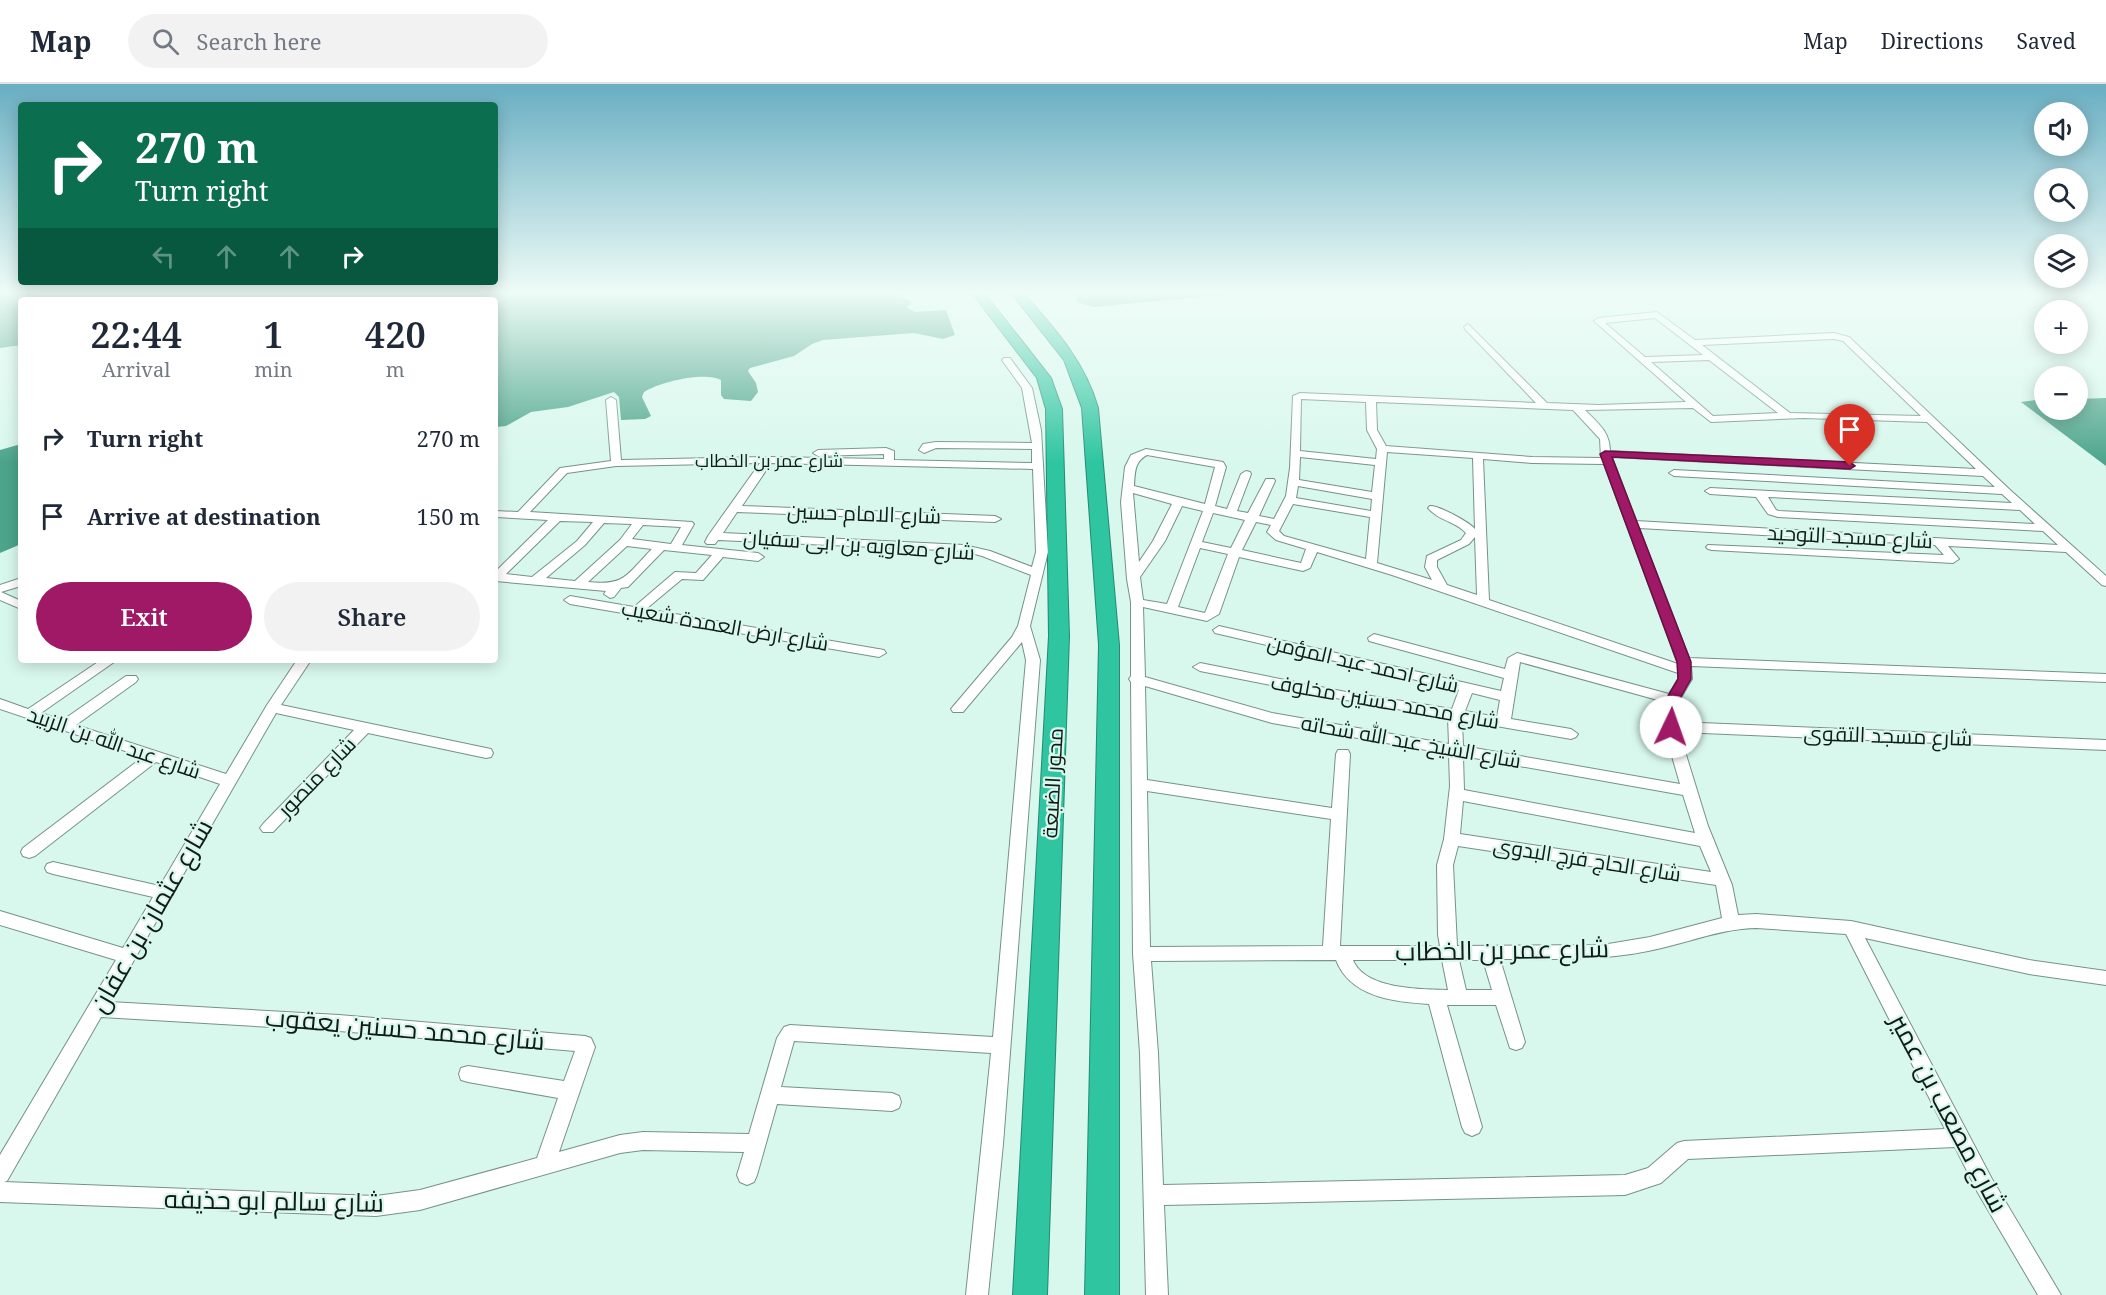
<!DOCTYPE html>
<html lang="en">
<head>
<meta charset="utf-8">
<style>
	:root { --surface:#fff; --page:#f2f2f3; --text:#1f2937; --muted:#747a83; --line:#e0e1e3; --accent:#9f1967 }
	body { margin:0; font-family:"Noto Serif",Cairo,serif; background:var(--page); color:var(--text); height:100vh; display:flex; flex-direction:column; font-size:22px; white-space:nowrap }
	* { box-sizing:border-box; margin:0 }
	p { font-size:20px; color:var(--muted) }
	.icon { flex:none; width:33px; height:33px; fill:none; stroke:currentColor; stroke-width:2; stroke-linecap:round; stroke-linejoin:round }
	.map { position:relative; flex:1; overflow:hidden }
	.drawer { position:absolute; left:18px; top:213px; width:480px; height:366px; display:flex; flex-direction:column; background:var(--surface); border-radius:6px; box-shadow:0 3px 15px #0003 }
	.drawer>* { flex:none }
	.hud { position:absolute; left:18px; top:18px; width:480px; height:183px; border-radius:6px; box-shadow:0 3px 15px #0003; background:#0b6e4f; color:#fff; overflow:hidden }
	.tools { position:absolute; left:2034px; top:18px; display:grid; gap:12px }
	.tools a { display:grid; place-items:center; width:54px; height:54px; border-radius:50%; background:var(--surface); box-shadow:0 3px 15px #0003; font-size:30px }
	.pin { position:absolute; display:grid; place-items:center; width:51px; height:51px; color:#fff; margin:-62px -26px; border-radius:50% 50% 50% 0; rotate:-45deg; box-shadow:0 0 6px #0007 }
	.pin .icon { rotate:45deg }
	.me { position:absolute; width:66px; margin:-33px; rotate:3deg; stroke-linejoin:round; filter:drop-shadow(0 0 4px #0008) }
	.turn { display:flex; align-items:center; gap:21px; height:126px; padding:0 18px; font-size:27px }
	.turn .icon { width:78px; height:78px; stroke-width:2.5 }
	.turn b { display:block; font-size:42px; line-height:51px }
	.lanes { display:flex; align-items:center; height:57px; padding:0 18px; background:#0003; justify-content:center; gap:30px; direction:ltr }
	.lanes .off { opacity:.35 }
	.eta { display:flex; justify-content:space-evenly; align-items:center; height:102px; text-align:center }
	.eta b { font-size:36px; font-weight:600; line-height:42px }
	.primary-button { display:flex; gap:12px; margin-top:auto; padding:12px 18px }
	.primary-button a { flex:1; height:69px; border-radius:36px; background:var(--accent); color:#fff; font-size:24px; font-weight:600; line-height:69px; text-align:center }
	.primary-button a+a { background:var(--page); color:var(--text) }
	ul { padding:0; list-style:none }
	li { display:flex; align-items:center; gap:18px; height:78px; padding:0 18px }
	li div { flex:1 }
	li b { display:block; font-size:22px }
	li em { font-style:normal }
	header { display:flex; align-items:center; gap:36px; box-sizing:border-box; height:84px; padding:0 30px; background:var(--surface); border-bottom:2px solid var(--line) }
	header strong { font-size:28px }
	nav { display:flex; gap:33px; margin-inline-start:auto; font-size:21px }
	.search { width:420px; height:54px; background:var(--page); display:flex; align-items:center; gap:15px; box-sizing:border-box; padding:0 21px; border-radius:33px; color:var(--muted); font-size:22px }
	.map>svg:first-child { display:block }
	.water { fill:#4ca48a }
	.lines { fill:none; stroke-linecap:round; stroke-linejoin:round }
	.minor-casing { stroke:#769288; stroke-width:2 }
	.highway-casing { stroke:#248a70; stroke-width:2 }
	.minor { fill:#fff; fill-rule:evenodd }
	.highway { fill:#2ec5a0; fill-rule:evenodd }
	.route { fill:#9f1967; stroke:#671043; stroke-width:1.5 }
	.labels { text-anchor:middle; stroke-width:4.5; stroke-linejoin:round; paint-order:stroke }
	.far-street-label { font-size:18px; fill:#101b17; stroke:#d9f8ed }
	.street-label { font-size:21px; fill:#101b17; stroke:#d9f8ed }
	.near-street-label { font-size:26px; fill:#101b17; stroke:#d9f8ed }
</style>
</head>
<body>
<header>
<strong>Map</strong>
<div class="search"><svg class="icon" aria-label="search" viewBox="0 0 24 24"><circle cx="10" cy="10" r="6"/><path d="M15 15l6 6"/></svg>Search here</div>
<nav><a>Map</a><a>Directions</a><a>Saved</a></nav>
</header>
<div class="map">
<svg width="2106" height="1211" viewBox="0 0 2106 1211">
	<rect width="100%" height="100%" fill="#d9f8ed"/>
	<!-- water -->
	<path class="water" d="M0,210h897l15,8 -5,5 8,5 31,-2 9,25 -12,4 -29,-6 -91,7 -11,4 -18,12 -44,12 -2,3 8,12 2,9 -7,9 -27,-2 -3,-4v-15c-16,-9 -62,2 -77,12l-2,5 9,19 -6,3 -24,1 -2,-23 -5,-5 -46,15 -37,5 -25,14 -10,1 -1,-127h-474v45l-21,3z
		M1075,210h159l-140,13 -17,-5z
		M2106,314v68l-85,-64 23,-3v11h34v-11z
		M21,360v100l-21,9v-103z"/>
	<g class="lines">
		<defs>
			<path id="minor" d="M1657,228l38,28 139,-7 15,4 160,152 97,87v10l-4,-1 -36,-33 -118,-6 11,13 -6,4 -241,-13 -4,-1 -2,-2 2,-2 236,10 -9,-10 -296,-17 50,130 417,16v8l-415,-16 1,13 -19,32 3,11 430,18v10l-427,-18 29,94 24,59 6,30 18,-1 95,7 178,39 77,11v14l-77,-11 -164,-36 127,241 69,116h-23l-60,-102 -23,-46 -267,12 -27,24 -36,12 -461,10 4,90h-22l-6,-242 -7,-99 -2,-272 -2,-3 2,-3v-74l-4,-23 -6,-77 4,-35 6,-12 15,-6 77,13 3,5 -11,39 12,3 14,-35 5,-3 4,1 1,2 -14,37 11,2 18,-34h8l1,2 -16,35 15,3 12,-23 4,-28 3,-72 7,-3 236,10 -71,-74 -1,-2 4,-3 79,79 52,2 87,-3 -92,-81 4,-3zM1655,234l48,37 -58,2 -40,-34zM1834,255l9,2 78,75 -131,-3 -88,-68zM1709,276l69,53 -65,3 -62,-54zM1301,315l65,3 1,28 10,19 -1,10 -76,-8zM1376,318l197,8 27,29 1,19 -69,-1 -146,-11 -9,-16zM1693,324l18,14 93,-4 123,4 49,47 -366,-18c0,-19 -12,-28 -25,-41zM1387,368l86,6 2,71c-6,-7 -37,-24 -45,-23l-2,2c11,13 27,13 38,25l-5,7 -34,16 -2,11 7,13 -55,-17zM1147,371l68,12 -10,37 -71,-18c1,-13 0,-24 13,-31zM1300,373l75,8 -3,27 -73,-12zM1612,373l371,19 12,11 -321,-17 -5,3 5,3 328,18 10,9 -302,-15 -5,3 5,3 46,3 12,17 10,3 265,14 15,14 -422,-24zM1483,375l49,4 72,1 74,200 -189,-64zM1298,402l74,13 -1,12 -75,-13zM1133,409l39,11 -19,37 -14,21zM1768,413l252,13 15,14 -256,-13 -3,-1zM1293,420l77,13 -4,42 -82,-23 -5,-5zM1182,422l21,5 -36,93 -24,-4 -3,-23 25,-36zM1213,429l32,7 -14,28 -29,-6zM1256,438l15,3 -4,7 9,8 30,9 -5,14 -59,-13zM1475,453l2,58 -30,-10 -10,-18v-7l32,-16zM1200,464l28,6 -23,59 -27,-6zM1317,468l75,23 286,98v6l-9,15 -152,-41 -9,5 -3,11 -131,-35 -6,4 1,3 135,37 -3,13 -282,-65 -6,4 2,3 244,57 -7,19 -106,-17 -146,-29 -7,4 7,4 146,29 102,18 1,26 -177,-31 -127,-36 -2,-70 64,14 12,-7 20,-57 64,14 7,-3zM1520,578l145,40 -6,9 21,73 -217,-38 -1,-26 109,19 5,-2 2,-3 -7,-5 -60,-10zM1145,602l127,37 177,31 1,32 -6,53 -7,26 1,70 2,11h-100l10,-192 -2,-4h-10l-2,4 -4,54 -185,-28zM1472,609l28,7 -3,17 -32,-6zM1463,672l220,39 12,38 -231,-43zM1147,707l184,28 -8,127 -173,1zM1463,717l237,45 11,26 -251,-38zM1458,762l258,39 6,33 -72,19 -48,8 -145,1 -4,-81zM1756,844l90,6 99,195 -261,12 -7,2 -29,25 -23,7 -462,10 -5,-132 -7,-92 185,-1c14,37 58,42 93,44l33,123 3,6 7,3 7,-3 3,-6 -35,-122h49l14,43 6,2 6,-2 3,-6 -25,-83c50,0 99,2 148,-8 37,-7 70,-22 108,-23zM1353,876h89l6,30c-26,-1 -83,0 -95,-30zM1459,876h24l9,30h-26z
				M1004,274h6l22,30 9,42 7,122 -18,74 10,34 -37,484 -15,151h-22l25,-242 -197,-12 -13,46 111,6 7,3 2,6 -2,6 -7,3 -115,-7 -20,71 -3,7 -7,3 -7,-3 -3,-7 7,-23 -101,-2 -23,3 -200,57 -44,6 -376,-14v-47l116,-195 -116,-35v-14l123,37 30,-51 -100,-23 -6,-2 -2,-4 2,-4 6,-2 107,24 60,-102 -64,-22 -121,94 -6,2 -6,-2 -2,-4 2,-4 120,-91 -143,-48v-10l28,10 73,-49h16l-76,53 22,7 63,-44h10l2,3 -2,3 -60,43 150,49 41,-69 30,-45h14l-30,45 205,43 5,1 2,4 -2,4 -5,1 -118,-25 -95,99h-10l-3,-4 3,-4 91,-94 -78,-17 -166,289 229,13 246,21 6,2 4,9 -36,105 61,-17 23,-3 106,2 28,-96 7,-11 6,-2 203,12 33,-377 -4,-18 -59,70h-10l-2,-3 61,-72 6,-11 13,-51 -49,-19 -18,-5 -246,-11 -3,4h-8l-2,-2 3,-6 52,-73 -144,3 -49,7 -37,39 162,10 2,2 -12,21 76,8 6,4 -6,4 -35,-4 -20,23 -21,-1 -36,30 238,41 2,3 -7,4 -309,-53 -6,-4 6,-4 64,11 41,-35 21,1 16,-18 -48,-5 -36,37 -7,1 -7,9 -4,1 -6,-4 2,-3 -111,-10v-9l53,-52 -53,-3v-6l23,1 42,-44 51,-7 -5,-61 5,-3 5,3 5,60 147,-3 116,2v-5l-66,2 -5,-3 5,-3 68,-2 8,3v9l138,3v-14l-96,-1 -12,5 -5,-3 4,-6 13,-2 96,1 -10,-55 -20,-28zM771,379l262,6 3,83 -4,15 -42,-16 -26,-6 -241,-12 14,-21 258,10 6,-3 -6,-3 -253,-10zM560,437l33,1 -16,19 -45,36 -26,-3zM604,439l28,1 -12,16 -45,41 -29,-3 39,-33zM643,441l38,2 -10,17 -39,-5zM627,462l25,3c-26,26 -26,37 -64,33zM101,933l238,14 236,20 -11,30 -96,-15 -7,2 -2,6 2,6 7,2 90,16 -21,60 -117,32 -44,6 -372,-14 3,-1z
				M21,494v8l-20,6 20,9v8l-21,-9v-15z"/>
			<path id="highway" d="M973,210h12l66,84 11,31 7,227 -22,659h-34l36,-659 -3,-227 -9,-31z
				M1012,210h12c31,35 61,68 74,114l21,237v650h-34l14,-650 -17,-237 -18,-48z"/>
		</defs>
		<!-- minor casing -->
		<use href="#minor" class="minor-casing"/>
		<!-- highway casing -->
		<use href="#highway" class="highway-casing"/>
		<!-- minor -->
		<use href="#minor" class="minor"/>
		<!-- highway -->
		<use href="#highway" class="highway"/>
	</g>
	<!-- sky -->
	<linearGradient id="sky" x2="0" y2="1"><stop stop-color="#69aec2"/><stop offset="0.55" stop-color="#eefcf7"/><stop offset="1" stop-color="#eefcf7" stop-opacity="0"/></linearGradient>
	<rect width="2106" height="379" fill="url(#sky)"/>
	<!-- route -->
	<path class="route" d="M1605,367l245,11 5,4 -5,3 -238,-12 79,205v17l-18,32 5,16 -7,5 -8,-5 -4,-16 19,-32 -1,-17 -77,-208z"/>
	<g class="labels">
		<!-- far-street labels -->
		<g class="far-street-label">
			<text x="769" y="383">شارع عمر بن الخطاب</text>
		</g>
		<!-- street labels -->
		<g class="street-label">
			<text transform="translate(864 430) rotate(2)" y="7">شارع الامام حسين</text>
			<text transform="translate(1850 453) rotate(3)" y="7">شارع مسجد التوحيد</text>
			<text transform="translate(859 461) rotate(4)" y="7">شارع معاويه بن ابى سفيان</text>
			<text transform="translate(725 542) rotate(10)" y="7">شارع ارض العمدة شعيب</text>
			<text transform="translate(1363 580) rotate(13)" y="7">شارع احمد عبد المؤمن</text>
			<text transform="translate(1385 618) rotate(10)" y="7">شارع محمد حسنين مخلوف</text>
			<text transform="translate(1888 652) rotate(2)" y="7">شارع مسجد التقوى</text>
			<text transform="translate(1411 658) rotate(10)" y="7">شارع الشيخ عبد الله شحاته</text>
			<text transform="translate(114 659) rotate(19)" y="7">شارع عبد الله بن الزبيد</text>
			<text transform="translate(317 693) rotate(-46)" y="7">شارع منصور</text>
			<text transform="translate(1053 699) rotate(-87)" y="7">محور الضبعة</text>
			<text transform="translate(1587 776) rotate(9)" y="7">شارع الحاج فرج البدوى</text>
		</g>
		<!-- near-street labels -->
		<g class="near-street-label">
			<text transform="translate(151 832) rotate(-60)" y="9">شارع عثمان بن عفان</text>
			<text transform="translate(1502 866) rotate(-1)" y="9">شارع عمر بن الخطاب</text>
			<text transform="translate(405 945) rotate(5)" y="9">شارع محمد حسنين يعقوب</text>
			<text transform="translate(1949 1029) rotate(62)" y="9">شارع مصعب بن عمير</text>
			<text transform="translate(274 1117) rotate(1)" y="9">شارع سالم ابو حذيفه</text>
		</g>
	</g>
</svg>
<div class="tools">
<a><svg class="icon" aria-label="sound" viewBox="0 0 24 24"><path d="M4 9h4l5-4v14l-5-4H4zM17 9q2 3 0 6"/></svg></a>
<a><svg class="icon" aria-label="search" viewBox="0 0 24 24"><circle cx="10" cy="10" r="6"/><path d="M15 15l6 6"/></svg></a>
<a><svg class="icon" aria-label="layers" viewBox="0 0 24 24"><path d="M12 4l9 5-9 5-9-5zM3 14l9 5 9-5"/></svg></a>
<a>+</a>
<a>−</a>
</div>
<div class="pin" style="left:1850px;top:382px;background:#d93025"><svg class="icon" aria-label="arrive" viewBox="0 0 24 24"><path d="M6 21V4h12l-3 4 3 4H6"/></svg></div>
<svg class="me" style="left:1671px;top:643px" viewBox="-20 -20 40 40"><circle r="19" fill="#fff"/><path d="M0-13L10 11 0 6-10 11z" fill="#9f1967"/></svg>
<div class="hud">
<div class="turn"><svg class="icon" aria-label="right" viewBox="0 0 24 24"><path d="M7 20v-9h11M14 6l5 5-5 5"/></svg><div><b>270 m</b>Turn right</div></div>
<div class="lanes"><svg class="icon off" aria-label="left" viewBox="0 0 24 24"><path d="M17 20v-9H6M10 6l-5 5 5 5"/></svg><svg class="icon off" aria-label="ahead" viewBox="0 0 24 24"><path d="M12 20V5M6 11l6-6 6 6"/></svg><svg class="icon off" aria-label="ahead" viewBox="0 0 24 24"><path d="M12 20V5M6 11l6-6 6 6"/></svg><svg class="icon" aria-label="right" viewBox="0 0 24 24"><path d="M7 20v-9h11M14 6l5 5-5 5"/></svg></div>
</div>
<section class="drawer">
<div class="eta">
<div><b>22:44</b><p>Arrival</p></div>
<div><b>1</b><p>min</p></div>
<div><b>420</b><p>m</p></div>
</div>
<ul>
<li><svg class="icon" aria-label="right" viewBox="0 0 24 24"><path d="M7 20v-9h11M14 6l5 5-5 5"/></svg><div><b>Turn right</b></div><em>270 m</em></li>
<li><svg class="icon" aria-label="arrive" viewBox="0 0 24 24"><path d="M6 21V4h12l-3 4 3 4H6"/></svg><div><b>Arrive at destination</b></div><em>150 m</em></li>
</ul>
<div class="primary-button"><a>Exit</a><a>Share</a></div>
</section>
</div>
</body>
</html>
